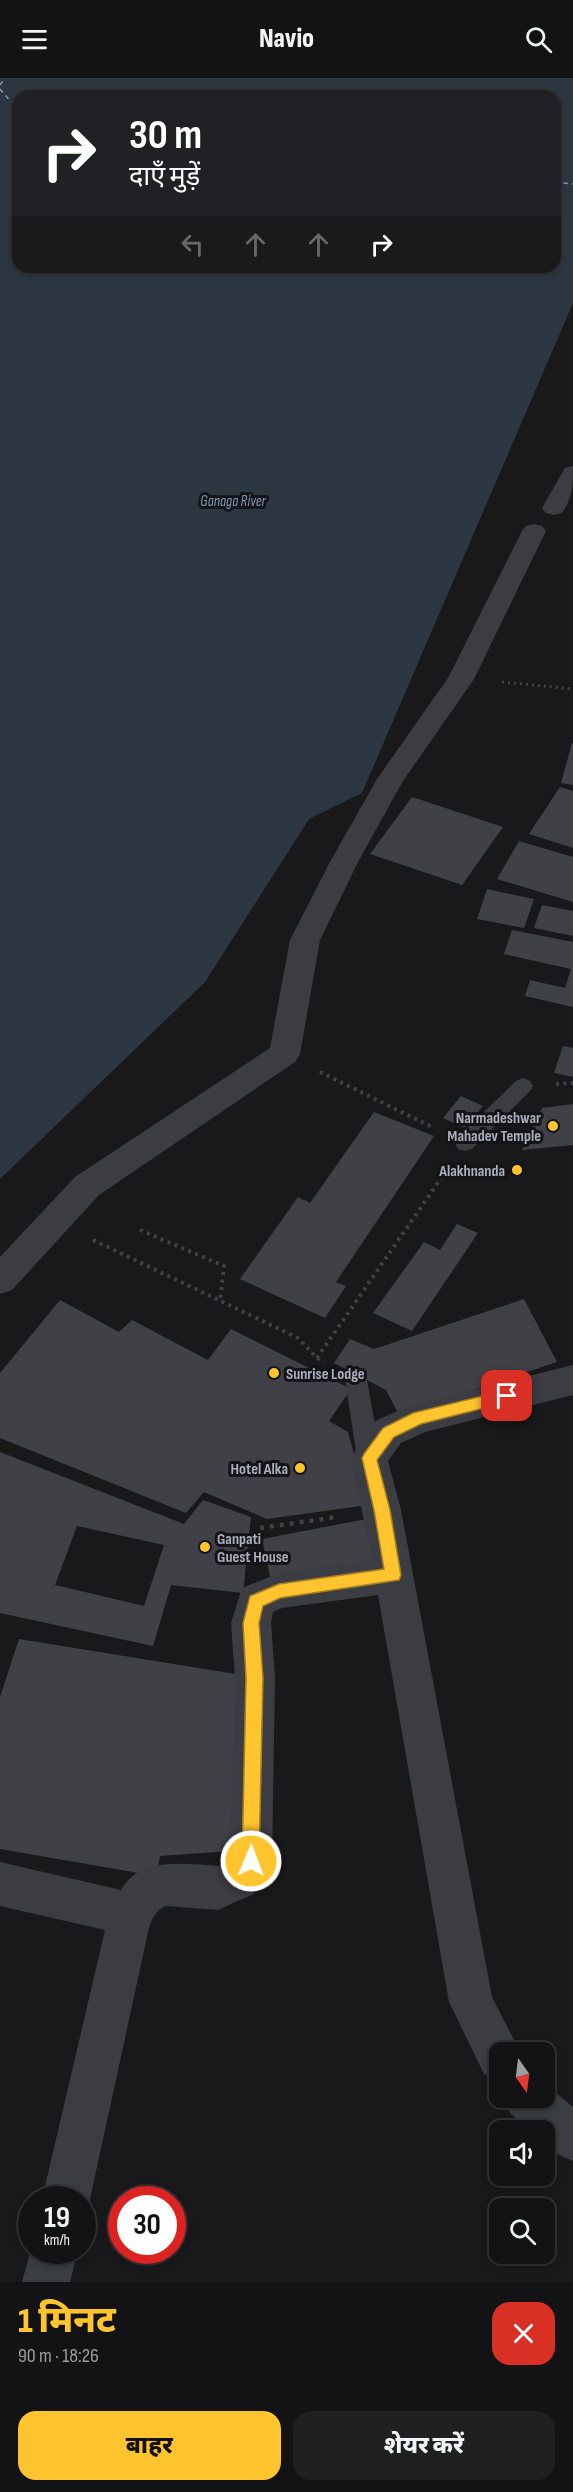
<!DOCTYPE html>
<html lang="hi">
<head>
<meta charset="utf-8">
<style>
	:root { --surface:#131315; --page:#202022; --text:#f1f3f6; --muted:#9d9ea0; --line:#323234; --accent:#ffc42e }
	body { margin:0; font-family:"Sofia Sans Condensed","Noto Sans Devanagari",sans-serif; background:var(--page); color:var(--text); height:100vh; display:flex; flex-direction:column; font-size:22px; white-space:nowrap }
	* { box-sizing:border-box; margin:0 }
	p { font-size:20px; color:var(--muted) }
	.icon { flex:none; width:33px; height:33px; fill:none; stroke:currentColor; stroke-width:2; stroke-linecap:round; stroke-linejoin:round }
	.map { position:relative; height:2204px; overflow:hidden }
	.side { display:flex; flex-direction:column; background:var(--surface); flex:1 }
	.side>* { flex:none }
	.guide { position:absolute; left:12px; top:12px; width:549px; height:183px; border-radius:18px; box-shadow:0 3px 9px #0003,0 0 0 2px var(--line); background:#202124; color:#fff; overflow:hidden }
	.needle { width:39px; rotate:166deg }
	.controls { position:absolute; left:489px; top:1964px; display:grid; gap:12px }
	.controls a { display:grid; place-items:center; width:66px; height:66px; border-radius:12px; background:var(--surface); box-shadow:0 3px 9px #0003,0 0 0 2px var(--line); font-size:30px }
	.speed { position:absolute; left:18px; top:2108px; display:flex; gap:12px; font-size:30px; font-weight:700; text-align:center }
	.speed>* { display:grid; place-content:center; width:78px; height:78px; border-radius:50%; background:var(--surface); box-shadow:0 3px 9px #0003,0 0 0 2px var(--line); line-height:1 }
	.speed small { font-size:15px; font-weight:400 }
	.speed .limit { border:9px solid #d22; background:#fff; color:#111 }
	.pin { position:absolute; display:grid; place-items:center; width:51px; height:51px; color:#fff; margin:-26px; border-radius:12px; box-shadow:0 3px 9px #0006 }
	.me { position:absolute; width:66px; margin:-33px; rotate:1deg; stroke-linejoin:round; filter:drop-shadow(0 0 4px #0008) }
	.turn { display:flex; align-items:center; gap:21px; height:126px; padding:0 18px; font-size:27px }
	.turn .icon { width:78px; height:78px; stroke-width:2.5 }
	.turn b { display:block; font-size:42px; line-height:51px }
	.lanes { display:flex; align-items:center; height:57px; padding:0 18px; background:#0003; justify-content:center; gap:30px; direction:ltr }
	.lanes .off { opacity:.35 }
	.round { display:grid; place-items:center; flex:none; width:63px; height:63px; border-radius:18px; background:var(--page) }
	.head { display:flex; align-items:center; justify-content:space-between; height:102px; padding:0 18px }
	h1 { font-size:36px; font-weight:800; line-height:45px; color:var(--accent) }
	.button { display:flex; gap:12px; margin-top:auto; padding:12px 18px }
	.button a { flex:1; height:69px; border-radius:18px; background:var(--accent); color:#111; font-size:24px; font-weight:800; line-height:69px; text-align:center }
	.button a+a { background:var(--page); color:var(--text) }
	header { display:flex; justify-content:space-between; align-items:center; height:78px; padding:0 18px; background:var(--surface); font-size:27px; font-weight:800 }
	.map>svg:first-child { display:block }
	.water { fill:#2d3742; fill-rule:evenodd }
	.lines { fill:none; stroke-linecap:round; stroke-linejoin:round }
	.ferry { stroke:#7e9bba; stroke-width:1.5; stroke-dasharray:4.5 4; stroke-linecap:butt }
	.building { fill:#404147; fill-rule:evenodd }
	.path-far2 { stroke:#404248; stroke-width:3; stroke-dasharray:2 4; stroke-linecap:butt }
	.path-far1 { stroke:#404248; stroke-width:4; stroke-dasharray:3 4.5; stroke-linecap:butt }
	.path { stroke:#404248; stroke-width:4.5; stroke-dasharray:4 6; stroke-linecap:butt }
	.lane { fill:#3c3c43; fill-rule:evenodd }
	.street { fill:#3c3c43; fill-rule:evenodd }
	.route { fill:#ffc42e; stroke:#a67f1e; stroke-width:1.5 }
	.poi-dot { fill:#ffc42e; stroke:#141417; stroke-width:2 }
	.labels { text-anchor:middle; stroke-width:6; stroke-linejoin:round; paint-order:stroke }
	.far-water-label { font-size:15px; font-style:italic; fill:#7e9bba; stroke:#141417 }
	.poi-label { font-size:16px; font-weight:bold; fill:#aaafbd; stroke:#141417; text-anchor:end }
</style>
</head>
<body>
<header><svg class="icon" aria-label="menu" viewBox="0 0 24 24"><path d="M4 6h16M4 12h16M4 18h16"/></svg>Navio<svg class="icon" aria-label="search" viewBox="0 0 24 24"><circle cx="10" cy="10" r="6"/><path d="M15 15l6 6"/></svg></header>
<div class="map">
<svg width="573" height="2204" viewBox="0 0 573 2204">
	<rect width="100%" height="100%" fill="#19191c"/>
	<!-- water -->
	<path class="water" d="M0,0h573v225l-211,490 -53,26 -104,163 -205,197zM18,18h537v171h-537z"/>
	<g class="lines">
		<!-- ferry -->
		<path class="ferry" d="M0,7l5,-7
			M0,11l18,21
			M555,104l18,2"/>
	</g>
	<!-- building -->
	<path class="building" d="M572,665h1v42l-12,-2z
		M560,709l13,4v57l-44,-14z
		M412,719l91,30 -41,58 -92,-31z
		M519,763l54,16v45l-76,-23z
		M487,811l47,10 -10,29 -47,-9z
		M542,827l31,6v25l-39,-8z
		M512,852l61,12v65l-48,-11 5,-16 35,8 6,-19 -67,-15z
		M563,968l10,2v29l-19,-4z
		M461,1018l22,10 -18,22 -22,-10z
		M573,1026v41l-51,5 20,-42z
		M374,1034l60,24 -98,146 10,4 -21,32 -85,-39 58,-82 12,6z
		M457,1146l21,9 -66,98 -39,-18 51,-71 16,8z
		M524,1221l33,63 -158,53 -13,-25 -52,-27 16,-24 24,10z
		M60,1222l59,32 13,-12 76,40 23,-31 120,60 -22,32 19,11 20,73 -101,14 -63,-27 -18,21 -186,-75v-65z
		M0,1374l184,72 19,-24 48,17 -8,76 -72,-8 -18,61 -153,-33zM77,1448l87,19 -20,61 -89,-21z
		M372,1440l12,44 -112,23 -10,-46z
		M19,1561l229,37 -2,174 -86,6 -4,20 -156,-27v-152z"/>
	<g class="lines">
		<!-- path-far2 -->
		<path class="path-far2" d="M502,604l71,7"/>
		<!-- path-far1 -->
		<path class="path-far1" d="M320,994l112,55
			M556,1006l17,-1
			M140,1152l84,36 -4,35
			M93,1162l205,98 19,20 7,4
			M317,1280l129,-187"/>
		<!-- path -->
		<path class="path" d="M260,1450l77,-11"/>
		<!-- lane -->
		<path class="lane" d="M523,1000l7,3 3,5 -3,5 -58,58 -7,2 -7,-2 -3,-6 3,-6 58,-56z
			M356,1292l8,3 3,7 14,78 -4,7 -8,3 -8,-3 -4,-7 -12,-78 3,-7z"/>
		<!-- street -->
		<path class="street" d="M573,388c0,19 0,31 -11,47l-8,2 -8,-2 -4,-5 20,-35 3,-5z
			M534,446l8,2 4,5 -72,148 -71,102 -45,81 -38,78 -20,114 -5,8 -196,133 -87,95 -12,4v-37l75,-80 195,-129 20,-108 40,-78 47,-83 71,-101 74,-147 4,-5z
			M573,1287v30l-148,37 -24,11 -13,18 13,49 91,487 28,55h-20v29l-16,-7 -35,-72 -71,-407 -96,13 -9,4 -2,11 4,55 -3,183 -18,33 -21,9 -15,7 -52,-4c-13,5 -16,18 -19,31l-57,262 -8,17v-17h-40l63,-269 -105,-24v-44l121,28c19,-34 64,-26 97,-24l6,-2 6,-9 5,-177 -4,-55 11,-35 37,-15 93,-13 -21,-102 24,-37 31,-14z
			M544,2005l29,24v54l-16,-7 -13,-10v-14h-15l-19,-17 -7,-16h41z
			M32,2168v4h46l-8,32h-48z"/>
	</g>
	<!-- route -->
	<path class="route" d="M507,1312l5,2 2,4 -2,5 -91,23 -27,13 -17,23 13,50 11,65 -2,5 -119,18 -17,8 -4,17 4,55 -4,183 -2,7 -6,2 -7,-2 -2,-7 4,-183 -3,-55 7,-27 29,-12 105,-15 -10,-59 -12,-52 2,-4 19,-26 30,-15z"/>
	<!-- markers -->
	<g class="poi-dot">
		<circle cx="553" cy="1048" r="6"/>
		<circle cx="517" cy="1092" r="6"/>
		<circle cx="274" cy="1295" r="6"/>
		<circle cx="300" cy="1390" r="6"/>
		<circle cx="205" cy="1469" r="6"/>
	</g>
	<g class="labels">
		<!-- far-water labels -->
		<g class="far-water-label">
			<text x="233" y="428">Ganaga River</text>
		</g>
		<!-- poi labels -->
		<g class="poi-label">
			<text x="541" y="1045">Narmadeshwar<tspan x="541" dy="18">Mahadev Temple</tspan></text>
			<text x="505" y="1098">Alakhnanda</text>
			<text x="286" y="1301" text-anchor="start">Sunrise Lodge</text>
			<text x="288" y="1396">Hotel Alka</text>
			<text x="217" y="1466" text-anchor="start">Ganpati<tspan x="217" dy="18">Guest House</tspan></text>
		</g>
	</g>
</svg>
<div class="controls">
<a><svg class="needle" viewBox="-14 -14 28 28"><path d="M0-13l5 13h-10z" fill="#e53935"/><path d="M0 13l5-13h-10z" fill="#9d9ea0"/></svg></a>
<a><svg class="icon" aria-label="sound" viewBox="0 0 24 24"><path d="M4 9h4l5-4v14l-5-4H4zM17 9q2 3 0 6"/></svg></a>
<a><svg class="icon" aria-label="search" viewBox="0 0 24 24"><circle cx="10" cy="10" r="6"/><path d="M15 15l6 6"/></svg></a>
</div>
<div class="speed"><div>19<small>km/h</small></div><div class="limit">30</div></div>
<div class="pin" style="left:507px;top:1318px;background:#d93025"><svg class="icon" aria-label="arrive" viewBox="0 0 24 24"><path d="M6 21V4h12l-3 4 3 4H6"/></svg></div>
<svg class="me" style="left:251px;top:1783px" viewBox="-20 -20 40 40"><circle r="17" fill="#ffc42e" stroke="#fff" stroke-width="3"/><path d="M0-11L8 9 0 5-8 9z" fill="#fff"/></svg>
<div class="guide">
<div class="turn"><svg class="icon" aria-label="right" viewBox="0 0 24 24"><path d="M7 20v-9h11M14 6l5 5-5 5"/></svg><div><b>30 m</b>दाएँ मुड़ें</div></div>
<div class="lanes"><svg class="icon off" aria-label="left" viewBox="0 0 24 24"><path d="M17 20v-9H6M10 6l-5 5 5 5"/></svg><svg class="icon off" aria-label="ahead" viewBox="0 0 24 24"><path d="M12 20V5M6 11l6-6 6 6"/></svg><svg class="icon off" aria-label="ahead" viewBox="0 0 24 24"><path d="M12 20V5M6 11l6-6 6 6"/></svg><svg class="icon" aria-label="right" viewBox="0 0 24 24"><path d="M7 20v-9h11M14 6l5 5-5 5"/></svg></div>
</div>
</div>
<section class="side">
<div class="head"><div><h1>1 मिनट</h1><p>90 m · 18:26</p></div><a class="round" style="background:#d93025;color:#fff"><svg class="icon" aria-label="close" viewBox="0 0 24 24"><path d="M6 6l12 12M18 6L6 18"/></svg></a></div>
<div class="button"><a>बाहर</a><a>शेयर करें</a></div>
</section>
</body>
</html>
